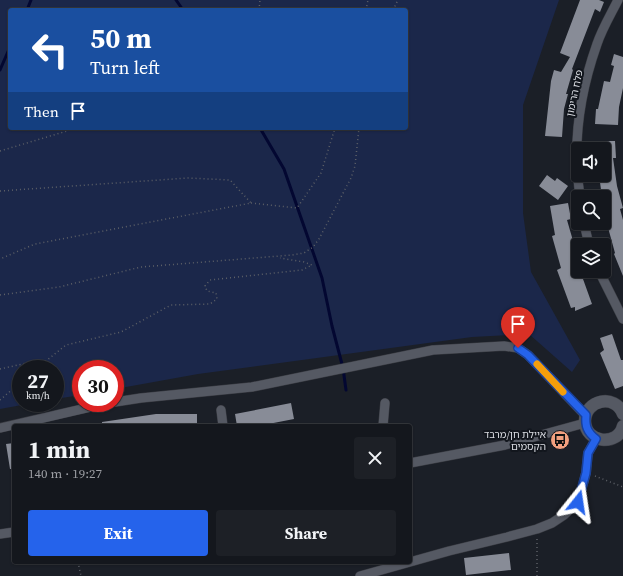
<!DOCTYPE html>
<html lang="en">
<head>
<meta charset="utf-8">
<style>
	:root { --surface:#14171d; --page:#1d2026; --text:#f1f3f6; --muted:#9d9fa4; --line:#33363b; --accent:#2563eb }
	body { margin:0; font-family:"Source Serif 4","Noto Sans Hebrew",serif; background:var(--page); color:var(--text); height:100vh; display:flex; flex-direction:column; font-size:15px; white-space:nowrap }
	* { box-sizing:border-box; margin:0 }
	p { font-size:13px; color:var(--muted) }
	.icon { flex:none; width:22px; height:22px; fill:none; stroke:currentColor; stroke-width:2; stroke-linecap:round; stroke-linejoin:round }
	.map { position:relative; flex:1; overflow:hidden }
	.details { position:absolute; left:12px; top:424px; width:400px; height:140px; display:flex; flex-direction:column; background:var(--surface); border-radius:4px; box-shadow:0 1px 3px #0004,0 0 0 1px var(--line) }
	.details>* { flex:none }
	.banner { position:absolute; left:8px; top:8px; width:400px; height:122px; border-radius:4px; box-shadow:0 1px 3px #0004,0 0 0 1px var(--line); background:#1a4fa0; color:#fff; overflow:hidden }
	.fabs { position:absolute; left:571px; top:142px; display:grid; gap:8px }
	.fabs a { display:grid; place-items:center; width:40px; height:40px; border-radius:4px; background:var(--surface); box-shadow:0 1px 3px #0004,0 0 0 1px var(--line); font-size:20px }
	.speed { position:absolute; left:12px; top:360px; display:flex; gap:8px; font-size:20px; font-weight:700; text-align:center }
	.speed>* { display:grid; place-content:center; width:52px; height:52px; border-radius:50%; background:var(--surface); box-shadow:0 1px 3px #0004,0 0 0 1px var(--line); line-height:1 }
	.speed small { font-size:10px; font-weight:400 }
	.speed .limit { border:6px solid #d22; background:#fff; color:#111 }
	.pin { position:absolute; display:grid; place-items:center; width:34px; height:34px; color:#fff; margin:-41px -17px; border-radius:50% 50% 50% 0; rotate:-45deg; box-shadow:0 0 4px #0007 }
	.pin .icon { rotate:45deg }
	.me { position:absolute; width:44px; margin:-22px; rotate:15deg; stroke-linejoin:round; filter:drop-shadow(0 0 3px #0008) }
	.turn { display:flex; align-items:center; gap:14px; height:84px; padding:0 16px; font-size:18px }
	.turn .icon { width:52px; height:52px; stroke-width:2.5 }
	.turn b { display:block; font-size:28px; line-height:34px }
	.then { display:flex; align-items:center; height:38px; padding:0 16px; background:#0003; gap:8px; font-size:15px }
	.round { display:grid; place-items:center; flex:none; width:42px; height:42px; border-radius:4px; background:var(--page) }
	.overview { display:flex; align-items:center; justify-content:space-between; height:68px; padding:0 16px }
	h1 { font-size:24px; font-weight:700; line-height:30px }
	.cta { display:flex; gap:8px; margin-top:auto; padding:8px 16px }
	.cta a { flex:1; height:46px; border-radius:4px; background:var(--accent); color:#fff; font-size:16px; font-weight:700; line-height:46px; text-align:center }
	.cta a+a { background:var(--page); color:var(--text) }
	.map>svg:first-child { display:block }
	.green { fill:#1b274a; fill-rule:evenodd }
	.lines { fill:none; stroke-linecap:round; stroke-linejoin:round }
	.stream { stroke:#030731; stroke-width:3 }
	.building { fill:#888c97 }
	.street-casing { stroke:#3a3c43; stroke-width:10 }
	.secondary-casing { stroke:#3a3c43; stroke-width:13 }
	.path { stroke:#5d6067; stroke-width:1.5; stroke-dasharray:1 3; stroke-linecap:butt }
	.street { stroke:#555963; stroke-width:9 }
	.secondary { stroke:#555963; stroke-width:12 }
	.route-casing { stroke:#184099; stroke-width:10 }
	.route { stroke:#2563eb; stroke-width:7 }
	.slow { stroke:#f59e0b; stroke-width:7 }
	.labels { text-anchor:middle; stroke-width:4; stroke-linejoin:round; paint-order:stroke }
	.street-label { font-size:10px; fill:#dddfe5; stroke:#12161d }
	.poi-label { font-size:10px; fill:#dddfe5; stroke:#12161d; text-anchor:end }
</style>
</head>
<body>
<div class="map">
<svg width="623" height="576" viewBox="0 0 623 576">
	<rect width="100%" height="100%" fill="#1b1f27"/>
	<!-- green -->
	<path class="green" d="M0,0h559l-36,105v108l8,59 49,88 -8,12 -43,-38 -57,3 -274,37 -83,15v-20h-34v26l-26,4v-30h-34v34h12l-33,6zM10,10h396v118h-396z"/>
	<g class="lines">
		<!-- stream -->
		<path class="stream" d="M176,0l7,10
			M27,10l4,-10
			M0,70l10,-23
			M260,128l24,41 38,109 10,48 11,42 3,22"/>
	</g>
	<!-- building -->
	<path class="building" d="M580,0h19l5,2 -4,10 -5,-3 -23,60 1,1 -7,24h2l-4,15 -2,28 -17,-1 6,-55 3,-11 7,2 9,-15 -10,-4z
		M614,54l9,3v31l-4,19 -1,18 -23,-1 1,-15h2l6,-28 6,1 4,-16 -3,-1z
		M591,141h24l1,17h-3l4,28 6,22 -3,1 3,11v56l-9,-22 1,-1 -11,-40v-16h-2l-3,-22h5v-26h-12z
		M547,175l8,6 2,-3 11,8 -10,14 -19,-14z
		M568,203l3,16 -4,1 11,38v13h6l3,7 -4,1 9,25 -17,7v-4l-4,1 -14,-38 4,-2 -9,-32 3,-1 -5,-29z
		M612,334l9,26h2v26l-8,3 -15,-36 4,-3 -4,-12z
		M291,403l3,16 -36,7h-21l-2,-12z
		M156,414h41v12h-95v-4z
		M14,443v26h-4l-4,-25z
		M509,553l2,17 -45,5 -2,-17z"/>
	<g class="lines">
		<defs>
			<path id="street" d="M580,197c-8,-51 0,-105 17,-153 5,-15 14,-30 21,-44
				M584,223l5,22
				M599,271l24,48
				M115,402l26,-4 111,-11 181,-37 71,-4 14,2 10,7 57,60
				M221,410l2,16
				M383,426l2,-23
				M0,428l108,-25
				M410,463l95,-18 80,-22
				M0,534l14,-2
				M360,576l89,-25 58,-14 30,-8 15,-6 12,-8 14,-13 8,-29 2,-20 8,-14"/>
			<path id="secondary" d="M623,414c-8,-21 -38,-14 -38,7 0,22 33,26 38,5"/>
		</defs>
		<!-- street casing -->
		<use href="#street" class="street-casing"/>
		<!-- secondary casing -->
		<use href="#secondary" class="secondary-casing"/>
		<!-- path -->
		<path class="path" d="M259,10l1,-10
			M366,10l2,-10
			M393,10l5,-10
			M0,151l77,-23
			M0,191l188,-13 42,2 21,23 -216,41 -35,15
			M251,203l46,5 24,-35 14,-45
			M0,295l59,-8 82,-20 151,-12 12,-2 9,-6 6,-8 32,-61 4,-12 4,-38
			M0,369l27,-6 5,6
			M36,369l30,-24 55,-13 50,-27 39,-1 7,-5 -1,-6 -9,-2 -2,-5 5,-6 92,-10 10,-5 -8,-3 -24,-4
			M0,400l21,-18
			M595,476l28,11
			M78,562l3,14
			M537,576v-37"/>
		<!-- street -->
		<use href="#street" class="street"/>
		<!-- secondary -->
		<use href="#secondary" class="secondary"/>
	</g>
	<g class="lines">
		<defs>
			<path id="route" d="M518,348l10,7 58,60c-1,11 1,17 10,24l-8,14 -2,20 -8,29"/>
		</defs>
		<!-- route casing -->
		<use href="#route" class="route-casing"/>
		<!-- route -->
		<use href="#route" class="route"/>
		<!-- slow -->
		<path class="slow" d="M537,364l26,28"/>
	</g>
	<!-- icons -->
	<defs>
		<symbol id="bus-disc" viewBox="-11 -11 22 22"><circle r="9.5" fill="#f2a07f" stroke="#12161d"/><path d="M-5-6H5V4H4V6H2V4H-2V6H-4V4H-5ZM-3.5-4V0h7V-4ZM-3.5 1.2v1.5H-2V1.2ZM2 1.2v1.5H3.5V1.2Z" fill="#111"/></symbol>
	</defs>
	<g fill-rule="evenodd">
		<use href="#bus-disc" x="549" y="429" width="22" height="22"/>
	</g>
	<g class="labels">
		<!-- street labels -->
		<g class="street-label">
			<text transform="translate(574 93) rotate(-78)" y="4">פלח הרימון</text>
		</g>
		<!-- poi labels -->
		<g class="poi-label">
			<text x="546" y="438">איילת חן/מרבד<tspan x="546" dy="12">הקסמים</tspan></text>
		</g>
	</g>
</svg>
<div class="fabs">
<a><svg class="icon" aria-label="sound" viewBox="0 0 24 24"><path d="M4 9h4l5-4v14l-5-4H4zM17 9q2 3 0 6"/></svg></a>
<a><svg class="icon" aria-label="search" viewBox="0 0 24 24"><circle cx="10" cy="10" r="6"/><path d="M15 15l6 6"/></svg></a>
<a><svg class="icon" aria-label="layers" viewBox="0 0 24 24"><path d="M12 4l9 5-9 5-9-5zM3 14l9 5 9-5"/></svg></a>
</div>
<div class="speed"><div>27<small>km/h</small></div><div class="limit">30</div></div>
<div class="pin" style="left:518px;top:348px;background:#d93025"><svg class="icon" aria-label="arrive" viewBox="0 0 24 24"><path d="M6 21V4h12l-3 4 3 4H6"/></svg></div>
<svg class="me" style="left:578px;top:502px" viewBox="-20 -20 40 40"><path d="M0-17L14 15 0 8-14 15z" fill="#2563eb" stroke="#fff" stroke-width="4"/></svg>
<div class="banner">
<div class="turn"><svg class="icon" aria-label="left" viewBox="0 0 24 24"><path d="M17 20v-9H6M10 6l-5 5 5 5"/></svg><div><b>50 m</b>Turn left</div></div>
<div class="then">Then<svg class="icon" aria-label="arrive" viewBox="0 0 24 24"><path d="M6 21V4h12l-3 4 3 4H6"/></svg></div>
</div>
<section class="details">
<div class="overview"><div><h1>1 min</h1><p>140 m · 19:27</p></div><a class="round"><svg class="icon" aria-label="close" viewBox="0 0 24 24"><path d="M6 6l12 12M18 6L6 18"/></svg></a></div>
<div class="cta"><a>Exit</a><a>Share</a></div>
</section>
</div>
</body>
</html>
